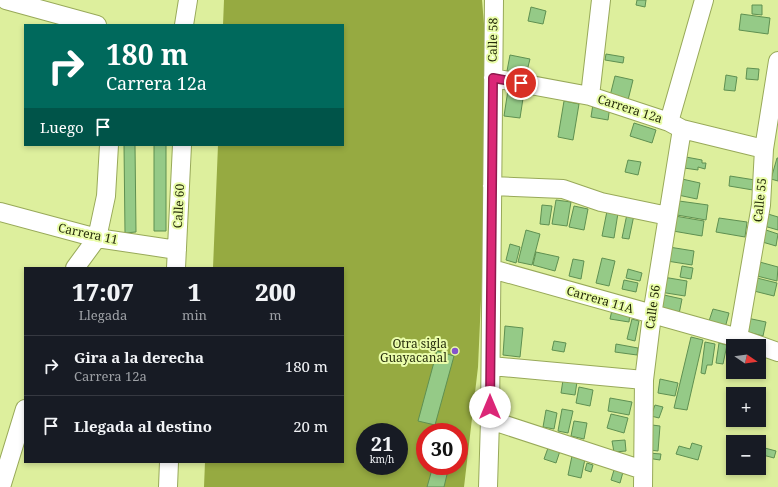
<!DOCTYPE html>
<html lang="es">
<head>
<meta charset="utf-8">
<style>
	:root { --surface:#171b24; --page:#242831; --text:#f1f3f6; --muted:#9ea1a6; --line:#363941 }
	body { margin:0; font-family:"Noto Serif",serif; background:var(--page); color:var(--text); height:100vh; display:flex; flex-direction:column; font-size:15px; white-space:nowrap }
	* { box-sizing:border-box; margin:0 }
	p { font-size:13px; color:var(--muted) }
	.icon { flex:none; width:22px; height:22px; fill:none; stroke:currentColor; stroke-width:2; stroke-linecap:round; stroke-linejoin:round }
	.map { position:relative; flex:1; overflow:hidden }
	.details { position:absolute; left:24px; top:267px; width:320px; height:196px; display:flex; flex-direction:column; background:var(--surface); border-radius:0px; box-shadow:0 2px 6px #0003 }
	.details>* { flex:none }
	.guide { position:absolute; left:24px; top:24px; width:320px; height:122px; border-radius:0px; box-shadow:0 2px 6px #0003; background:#00695c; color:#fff; overflow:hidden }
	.needle { width:26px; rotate:103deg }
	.fabs { position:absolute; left:726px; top:339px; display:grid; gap:8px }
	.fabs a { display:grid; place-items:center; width:40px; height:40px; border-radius:0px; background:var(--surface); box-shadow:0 2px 6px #0003; font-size:20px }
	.speed { position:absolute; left:356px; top:423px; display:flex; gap:8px; font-size:20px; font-weight:700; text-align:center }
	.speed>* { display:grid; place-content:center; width:52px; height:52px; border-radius:50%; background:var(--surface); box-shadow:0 2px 6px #0003; line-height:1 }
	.speed small { font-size:10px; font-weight:400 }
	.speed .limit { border:6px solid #d22; background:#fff; color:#111 }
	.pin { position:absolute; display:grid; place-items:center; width:34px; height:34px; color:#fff; margin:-17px; border:2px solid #fff; border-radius:50%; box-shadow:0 1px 4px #0007 }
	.me { position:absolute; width:44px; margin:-22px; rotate:0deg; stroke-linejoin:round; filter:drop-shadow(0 0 3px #0008) }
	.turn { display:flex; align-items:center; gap:14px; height:84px; padding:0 16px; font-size:18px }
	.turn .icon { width:52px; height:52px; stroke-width:2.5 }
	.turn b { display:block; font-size:28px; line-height:34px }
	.then { display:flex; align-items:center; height:38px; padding:0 16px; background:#0003; gap:8px; font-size:15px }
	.eta { display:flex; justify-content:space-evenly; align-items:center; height:68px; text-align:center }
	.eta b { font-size:24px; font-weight:800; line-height:28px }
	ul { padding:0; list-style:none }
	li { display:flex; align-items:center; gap:12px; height:60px; padding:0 16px; border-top:1px solid var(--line) }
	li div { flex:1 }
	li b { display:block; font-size:15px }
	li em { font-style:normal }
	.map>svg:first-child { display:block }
	.forest { fill:#96aa41; fill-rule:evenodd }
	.building { fill:#95ca87; stroke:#5f9051 }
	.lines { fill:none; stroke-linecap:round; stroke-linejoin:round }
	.minor-casing { stroke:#98a959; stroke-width:20 }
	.minor { stroke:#fff; stroke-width:18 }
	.route-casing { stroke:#8e194d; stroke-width:10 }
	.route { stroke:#db2777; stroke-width:7 }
	.poi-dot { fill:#8554cd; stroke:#eafdaa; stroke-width:1.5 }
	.labels { text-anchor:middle; stroke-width:4; stroke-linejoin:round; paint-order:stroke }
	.street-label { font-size:12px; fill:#262d0b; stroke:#eafdaa }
	.poi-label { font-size:12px; fill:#262d0b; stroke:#eafdaa; text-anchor:end }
</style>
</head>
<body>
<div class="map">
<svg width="778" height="487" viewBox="0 0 778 487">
	<rect width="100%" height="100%" fill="#ddef9d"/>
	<!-- forest -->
	<path class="forest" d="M224,0h258l8,96 -12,271 -14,120h-260l1,-25h138v-194h-130l5,-123h125v-120h-120zM365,432h34v34h-34zM425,432h34v34h-34z"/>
	<!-- building -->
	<path class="building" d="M637,0h9l-1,7 -9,-2z
		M752,5h10v10l-10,-1z
		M531,7l15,4 -3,13 -15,-3z
		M741,14l29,4 -2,16 -29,-4z
		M606,54l18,3 -1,6 -18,-3z
		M510,55l20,4 -4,16 -19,-4z
		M747,68l12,1 -1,11 -12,-1z
		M726,75l11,2 -2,14 -11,-1z
		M615,76l18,4 -5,20 -18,-4z
		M508,90l16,2 -4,26 -16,-2z
		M564,101l15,3 -6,36 -15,-3z
		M593,104l17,2 -2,14 -17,-3z
		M634,123l22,7 -4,13 -22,-7z
		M124,145h11l1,87 -11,1z
		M154,145h12v86h-12z
		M686,157l16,3v3h4l-1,6 -7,-2v3l-14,-2z
		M777,158h1v23l-7,-2z
		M628,160l13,2 -3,13 -13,-3z
		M730,176l25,4 -2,10 -24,-4z
		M682,179l18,4 -3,16 -19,-4z
		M556,200l15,2 -4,24 -15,-2z
		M679,201l29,4 -2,15 -29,-5z
		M542,205l10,1 -3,19 -9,-1z
		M574,206l14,3 -4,21 -15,-3z
		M607,211l11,2 -4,25 -12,-2z
		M627,214l7,1 -5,24 -7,-1z
		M768,214l10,3v13l-14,-4z
		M675,216l29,5 -2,15 -29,-5z
		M719,218l28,4 -2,15 -29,-5z
		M763,229l15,5 -2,12 -17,-5z
		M526,230l14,4 -8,31 -14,-3z
		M510,244l10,3 -4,16 -10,-3z
		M669,247l25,4 -2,14 -25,-4z
		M536,252l23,5 -4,14 -22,-6z
		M602,258l13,3 -6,25 -13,-3z
		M573,259l11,2 -3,18 -12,-3z
		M756,261l22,6 -1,14 -24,-6z
		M682,266l11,2 -2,11 -11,-2z
		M628,269l14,4 -2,8 -14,-3z
		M663,277l24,4 -2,15 -25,-4z
		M753,277l24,6 -3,13 -24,-6z
		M624,280l14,3 -2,9 -14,-3z
		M664,295l18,4 -3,15 -18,-3z
		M713,309l16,4 -4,15 -17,-4z
		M612,310l18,3 -1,9 -19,-3z
		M747,318l19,4 -3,14 -19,-5z
		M632,319l7,2 -4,20 -8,-2z
		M505,326l18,2 -3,29 -17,-2z
		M691,337l12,3 -16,70 -13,-2z
		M554,341l12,2 -2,9 -12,-2z
		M705,342l10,2 -3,21h-5l-2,9 -4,-1z
		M719,343l8,2 -4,19 -7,-1z
		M616,344l22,4 -1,7 -22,-3z
		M437,351l17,5 -19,69 -17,-4z
		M660,379l18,4 -3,13 -17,-3z
		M563,380l14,2 -2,13 -14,-2z
		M579,387l14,3 -3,16 -14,-3z
		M610,398l22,4 -3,13 -21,-4z
		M655,405l8,2 -4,11 -8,-2z
		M562,409l11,2 -5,22 -10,-2z
		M546,410l11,3 -3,16 -11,-2z
		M611,414l17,4 -4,15 -17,-5z
		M574,421l13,2 -3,16 -13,-3z
		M652,425l8,1 -2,25 -8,-1z
		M758,437l6,1 -3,9 15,4 -2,7 -15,-4v-12h-2z
		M625,440l1,11 -12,1 -2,-11z
		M692,443l10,3 -4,14 -22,-6 3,-8 11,3z
		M548,448l12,3 -4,12 -12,-4z
		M648,453l13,1 -1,6 -13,-2z
		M572,456l13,3 -4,19 -13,-3z
		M587,463l6,2 -2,7 -6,-2z
		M433,466h16l-5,21h-17z
		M614,470l9,2 -3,11 -9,-3z"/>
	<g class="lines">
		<defs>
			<path id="minor" d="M6,0l91,25
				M184,25l4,-25
				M493,78l97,18 79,26 13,7 82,20
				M590,96l11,-96
				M669,122l35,-122
				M492,186l71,3 38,13 67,14
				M0,212l97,26 80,12
				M75,268l22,-30 9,-42 3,-51
				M176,268l6,-123
				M492,269l246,69 40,14
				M738,338l23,-133 3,-56 14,-88
				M491,366l153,14
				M490,420l153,50
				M1,487l24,-78
				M168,487l1,-25
				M488,487l2,-67 4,-420
				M643,487l1,-107 8,-65 30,-186"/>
		</defs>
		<!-- minor casing -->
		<use href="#minor" class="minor-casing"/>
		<!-- minor -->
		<use href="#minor" class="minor"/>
	</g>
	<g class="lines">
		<defs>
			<path id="route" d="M490,407l3,-329 28,5"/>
		</defs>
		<!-- route casing -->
		<use href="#route" class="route-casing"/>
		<!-- route -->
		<use href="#route" class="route"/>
	</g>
	<!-- markers -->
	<circle class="poi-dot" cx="455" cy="351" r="4"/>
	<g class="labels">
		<!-- street labels -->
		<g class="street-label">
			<text transform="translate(493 40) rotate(-89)" y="4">Calle 58</text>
			<text transform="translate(630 109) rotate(18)" y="4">Carrera 12a</text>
			<text transform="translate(760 200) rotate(-84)" y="4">Calle 55</text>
			<text transform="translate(179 206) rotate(-87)" y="4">Calle 60</text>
			<text transform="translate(88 234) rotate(12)" y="4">Carrera 11</text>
			<text transform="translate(600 300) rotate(16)" y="4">Carrera 11A</text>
			<text transform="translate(653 307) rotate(-82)" y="4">Calle 56</text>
		</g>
		<!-- poi labels -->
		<g class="poi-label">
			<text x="447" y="348">Otra sigla<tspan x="447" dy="14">Guayacanal</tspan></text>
		</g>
	</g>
</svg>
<div class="fabs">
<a><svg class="needle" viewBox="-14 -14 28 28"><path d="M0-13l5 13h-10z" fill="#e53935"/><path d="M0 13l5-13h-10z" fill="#9ea1a6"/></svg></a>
<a>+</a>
<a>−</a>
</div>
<div class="speed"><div>21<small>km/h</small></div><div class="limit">30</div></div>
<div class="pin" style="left:521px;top:83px;background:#d93025"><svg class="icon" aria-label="arrive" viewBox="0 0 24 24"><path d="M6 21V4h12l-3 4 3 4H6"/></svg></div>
<svg class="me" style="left:490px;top:407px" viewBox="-20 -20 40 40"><circle r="19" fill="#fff"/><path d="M0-13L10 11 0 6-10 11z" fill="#db2777"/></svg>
<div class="guide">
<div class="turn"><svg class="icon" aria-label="right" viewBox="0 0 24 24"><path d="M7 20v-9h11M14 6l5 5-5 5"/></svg><div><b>180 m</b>Carrera 12a</div></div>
<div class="then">Luego<svg class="icon" aria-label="arrive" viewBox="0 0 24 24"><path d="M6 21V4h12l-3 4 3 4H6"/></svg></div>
</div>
<section class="details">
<div class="eta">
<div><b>17:07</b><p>Llegada</p></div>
<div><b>1</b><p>min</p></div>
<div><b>200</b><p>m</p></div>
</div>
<ul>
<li><svg class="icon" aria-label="right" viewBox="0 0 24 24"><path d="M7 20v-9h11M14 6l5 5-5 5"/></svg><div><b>Gira a la derecha</b><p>Carrera 12a</p></div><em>180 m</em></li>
<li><svg class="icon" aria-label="arrive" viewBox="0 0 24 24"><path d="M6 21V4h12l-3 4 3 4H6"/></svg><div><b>Llegada al destino</b></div><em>20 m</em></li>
</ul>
</section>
</div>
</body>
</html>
